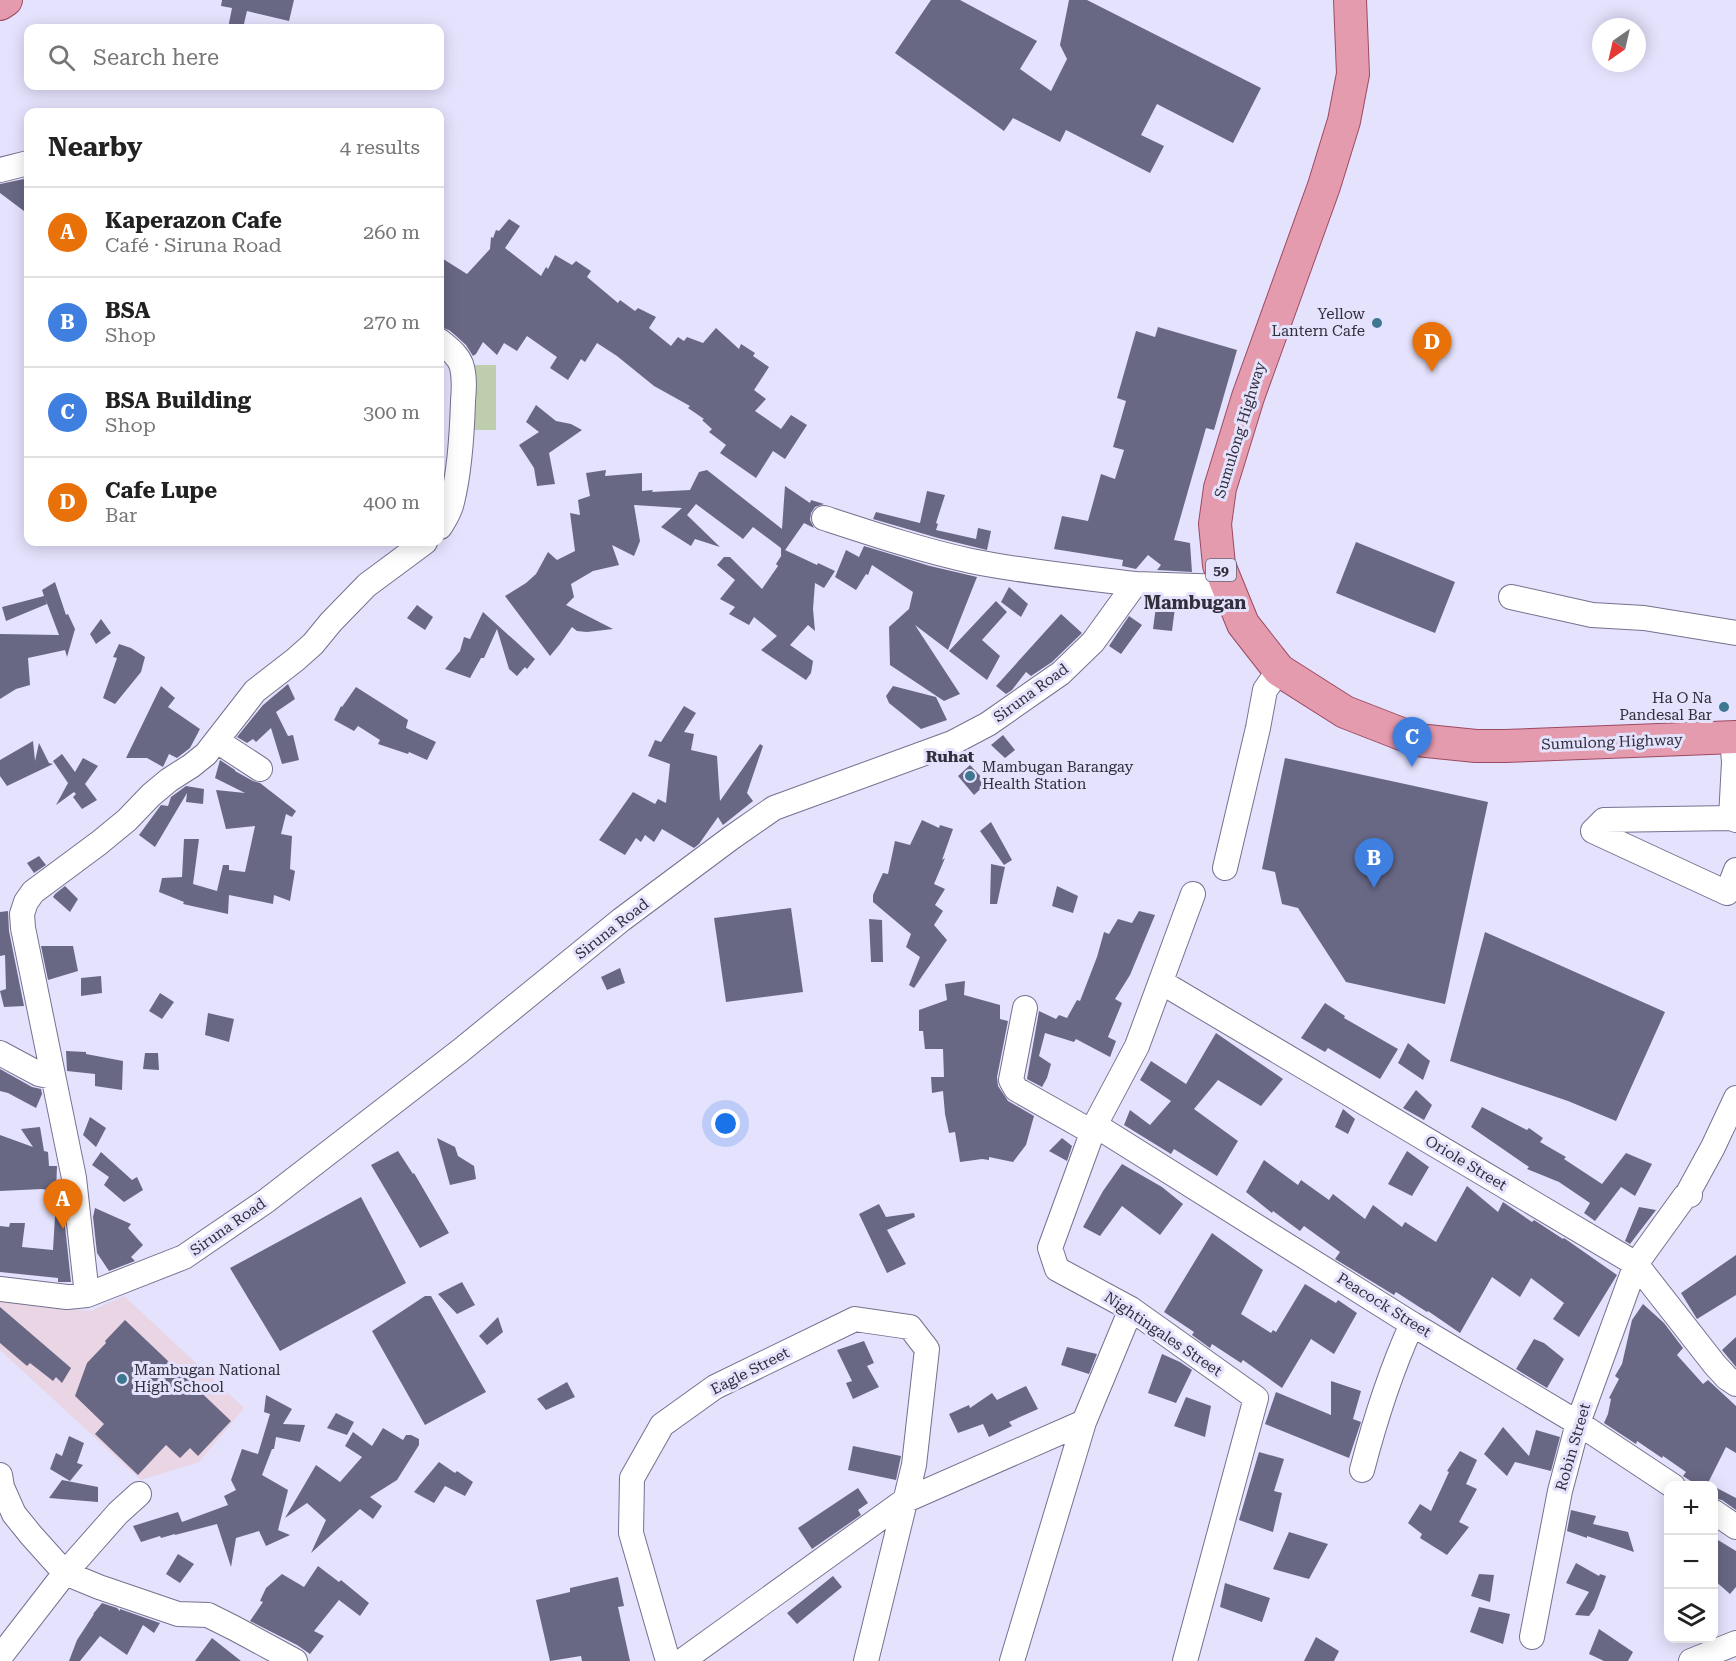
<!DOCTYPE html>
<meta charset="utf-8">
<style>
body{margin:0;font-family:"Roboto Serif",serif;background:#f6f6f6;color:#222}
.controls{position:absolute;right:18px;bottom:18px;display:grid;overflow:hidden;border-radius:12px;box-shadow:0 3px 15px #0003}
.controls button{width:54px;height:54px;display:grid;place-items:center;padding:0;border:0;border-bottom:2px solid #e0e0e0;background:#fff;color:#222;font:30px sans-serif}
.compass{position:absolute;left:1592px;top:18px;width:54px;height:54px;border-radius:50%;background:#fff;box-shadow:0 3px 15px #0003;rotate:214deg}
.you{position:absolute;left:726px;top:1124px;width:21px;height:21px;margin:-15px;border:4px solid #fff;border-radius:50%;background:#1a73e8;box-shadow:0 0 0 9px #1a73e833}
.badge{display:grid;place-items:center;width:39px;height:39px;border-radius:50%;background:#b45309;color:#fff;font-size:20px;font-weight:700}
.pin{position:absolute;translate:-50% -50px;filter:drop-shadow(0 2px 3px #0008)}
.pin::after{content:'';position:absolute;top:32px;width:21px;height:18px;background:inherit;clip-path:polygon(0 0,100% 0,50% 100%)}
.list{margin:0;padding:0;list-style:none}
h2{display:flex;justify-content:space-between;align-items:center;height:78px;margin:0;padding:0 24px;font-size:26px}
h2 small{font-size:20px;font-weight:400;color:#767676}
.list li{display:grid;grid-template-columns:39px 1fr auto;gap:18px;align-items:center;box-sizing:border-box;height:90px;padding:0 24px;border-top:2px solid #e0e0e0}
.list b{display:block;font-size:22px;white-space:nowrap}
.list p{margin:0;font-size:20px;white-space:nowrap;color:#767676}
.list em{font-size:20px;font-style:normal;color:#767676}
.icon{flex:none;width:33px;height:33px;fill:none;stroke:currentColor;stroke-width:2;stroke-linecap:round;stroke-linejoin:round}
.map{position:relative;flex:none;width:1736px;height:1661px;overflow:hidden}
.search{position:absolute;background:#fff;box-shadow:0 3px 15px #0003;left:24px;top:24px;width:420px;height:66px;display:flex;align-items:center;gap:15px;box-sizing:border-box;padding:0 21px;border-radius:12px;color:#767676;font-size:22px}
.panel{position:absolute;background:#fff;box-shadow:0 3px 15px #0003;left:24px;top:108px;width:420px;height:438px;border-radius:12px}
.map>svg:first-child{display:block}
</style>
<div class="map">
<svg width="1736" height="1661" viewBox="0 0 1736 1661">
<rect width="100%" height="100%" fill="#e5e2fd"/>
<path fill="#e9d5e4" d="M124,1296L244,1408L199,1462L141,1480L0,1350V1301L91,1311Z"/>
<path fill="#becdab" d="M466,365H496V430H466Z"/>
<path fill="#686885" d="M222,0H294L289,21L247,11L243,28H228L232,8L221,6Z
M931,0H960L1037,41L1020,69L1051,91L1067,59L1060,45L1069,0H1087L1261,88L1233,143L1157,104L1141,135L1164,146L1150,173L1066,130L1060,142L1013,118L1004,131L895,53Z
M24,179L28,188V214L0,193V184Z
M509,219L520,226L505,248L541,276L546,267L548,269L555,255L572,265L576,261L591,271L587,277L618,303L620,300L635,311L638,308L656,317L649,328L671,346L678,337L684,341L687,337L703,343L716,328L739,349L741,344L755,353L753,356L769,367L754,390L766,399L755,411L781,429L791,415L807,425L785,459L773,451L756,478L720,453L726,445L709,432L712,429L702,420L704,419L688,408L690,406L654,386L617,356L597,343L585,362L581,359L568,380L550,368L557,357L527,336L517,351L504,343L497,355L483,342L476,354L473,356L466,345L455,335L449,330L440,327V257L467,274L490,249L491,237L493,238L496,230L499,231Z
M1158,327L1237,350L1214,430L1206,428L1174,540L1190,543L1192,572L1157,570L1161,565L1148,555L1136,569L1122,566L1123,560L1054,549L1062,516L1088,521L1101,474L1115,479L1124,450L1113,447L1126,401L1117,398L1136,331L1155,337Z
M536,405L556,421L571,424L582,430L549,453L555,484L537,486L534,468L519,445L539,432L526,422Z
M606,470L605,476L642,473V491L653,490L652,492L690,490L699,472L707,470L782,529L785,486L810,503L811,500L824,504L815,507L811,513L810,520L814,528L804,523L781,556V548L753,527L743,539L696,504L687,515L720,547L695,539L691,546L661,527L682,508L634,505L640,541L634,556L612,545L619,565L593,571L571,584L574,597L566,605L613,629L587,632L577,631L572,627L560,644L550,656L505,596L526,583L536,574L548,552L557,560L575,551L570,513L580,515L578,500L590,496L586,473Z
M927,491L945,495L936,523L938,524L936,530L976,539L978,528L991,531L987,550L938,538L873,519L876,512L920,523Z
M1356,542L1455,582L1435,633L1336,593Z
M864,546L930,566L977,577L948,650L915,625L960,694L944,701L890,665L889,627L909,609L913,592L872,565L868,575L866,574L856,590L835,577L846,550L859,557Z
M785,550L817,565L818,563L835,571L824,588L815,583L813,609L815,631L808,625L790,645L813,661L811,673L806,680L761,650L777,636L754,617L749,625L729,614L735,607L720,599L735,580L717,565L724,557H730L762,589L778,566L776,564Z
M55,582L66,615L68,614L75,629L67,657L65,650L28,658L30,685L16,689L0,699V634L59,635L45,598L47,604L6,621L2,607L44,596L42,590Z
M1009,587L1028,604L1021,617L1001,602Z
M1157,599L1176,600L1172,631L1153,629Z
M996,601L1007,612L982,640L1000,656L987,680L949,651Z
M417,605L433,617L425,630L407,618Z
M483,612L535,659L527,669L525,667L517,676L509,669L497,629L484,658H481L470,678L445,669L460,651L464,637L470,639Z
M1061,614L1082,633L1052,662L1031,676L1026,672L1012,690L1006,694L996,686Z
M1129,616L1142,625L1121,654L1109,646Z
M101,619L111,633L96,644L90,634Z
M119,644L131,648L145,657L141,672L115,704L103,698L117,658L113,657Z
M288,684L295,699L276,712L288,736L293,735L299,760L282,764L271,728L256,742L253,739L247,743L237,737L263,705Z
M161,686L175,698L168,707L200,729L190,748L177,758L169,754L163,767L147,758H126Z
M893,686L936,697L947,720L921,729L889,703L886,696Z
M356,687L408,720L406,728L436,742L427,760L409,752L408,754L378,744L380,740L358,726L354,731L334,720L341,706L342,707Z
M684,706L696,713L684,732L694,734L691,750L717,756L720,801L760,744L763,746L747,793L753,801L723,825L718,817L699,844L694,848L662,829L654,842L645,835L641,842L636,838L625,855L599,840L633,792L655,804L658,799L666,803L670,764L648,756L655,740L661,742Z
M1003,735L1015,750L1005,758L991,745Z
M33,741L35,761L39,743L49,763L53,764L7,786L0,776V760Z
M62,754L75,772L83,758L98,766L85,784L97,800L82,809L73,797L76,794L74,792L56,805L68,783L53,761Z
M1285,758L1488,802L1445,1004L1346,982L1298,908L1282,904L1275,872L1262,869Z
M220,760L235,770V771L253,781L260,783L296,811L292,817L286,814L281,834L292,836L290,869L295,871L290,901L274,895L273,904L229,895L228,914L183,904L184,902L159,892L162,878L182,877L184,839H199L193,884L217,891L223,865H229V870L245,872L255,826L226,829L216,790L245,793L215,778Z
M970,765L987,783L974,795L958,776Z
M186,786L204,789L203,804L186,802L187,793L155,847L139,835L161,805L168,806L171,797Z
M922,820L939,828L940,825L953,829L942,860L945,858L934,884L945,889L935,905L943,911L934,925L947,940L914,988L909,985L920,957L906,947L911,934L873,902V895L883,873L888,874L895,841L910,845Z
M991,822L1012,860L1004,865L980,831Z
M39,856L46,865L34,873L27,863Z
M991,864L1005,867L997,904H990Z
M65,886L78,899L70,912L53,897L55,894Z
M1057,886L1078,896L1073,913L1052,906Z
M791,908L803,992L726,1002L714,918Z
M8,911L9,931L24,1006L4,1007L0,991L6,989L5,955L0,956V912Z
M1139,911L1155,915L1130,975L1115,999L1122,1003L1108,1037L1116,1041L1110,1057L1076,1039L1074,1042L1045,1033L1039,1056L1051,1064L1047,1078L1042,1087L1027,1079L1039,1011L1056,1019L1059,1015L1067,1018L1077,1000L1080,1001L1097,957L1104,932L1109,934L1118,919L1132,923Z
M869,919L882,920L883,962H871Z
M1485,932L1665,1012L1616,1121L1568,1101L1450,1061Z
M41,946H73L78,971L48,980Z
M620,968L625,983L607,990L601,977Z
M101,976L102,993L81,996V978Z
M965,981L964,995L1000,1005V1019L1008,1021L997,1077L998,1086L1008,1101L1034,1116L1026,1145L1013,1162L989,1157V1160L982,1159L960,1162L955,1132L949,1133L945,1114L943,1091L932,1093L931,1077H944L943,1049H925L923,1031H919V1010L947,1000L945,984Z
M160,993L174,1002L162,1019L149,1011Z
M1325,1003L1345,1016L1344,1018L1398,1049L1380,1079L1328,1048L1325,1052L1301,1038Z
M208,1013L234,1019L229,1042L205,1035Z
M1216,1033L1283,1079L1261,1106L1218,1080L1194,1109L1238,1141L1217,1176L1174,1149L1171,1154L1124,1125L1130,1110L1150,1125L1171,1101L1140,1080L1151,1061L1186,1084Z
M1408,1043L1430,1061L1423,1080L1398,1063Z
M66,1051L86,1052V1054L123,1061L122,1090L95,1086V1074L67,1071Z
M145,1053H158L159,1070L143,1069Z
M0,1069L32,1087L41,1089L42,1094L36,1108L8,1093L0,1091Z
M1416,1090L1432,1105L1424,1120L1403,1108Z
M1482,1107L1527,1130L1529,1128L1543,1138L1540,1142L1566,1157L1564,1159L1602,1184L1626,1153L1652,1164L1635,1196L1621,1187L1595,1221L1584,1213L1590,1203L1559,1182L1527,1169L1529,1167L1471,1127Z
M1343,1109L1355,1119L1348,1134L1335,1127Z
M90,1117L106,1128L96,1147L83,1135Z
M40,1127L44,1151L48,1152L49,1166H57L56,1192L42,1189L0,1191V1135L33,1147L21,1129Z
M437,1138L455,1147L458,1156L474,1166L476,1179L450,1185Z
M1062,1138L1072,1146L1067,1161L1049,1151Z
M398,1151L413,1174L414,1173L449,1233L420,1248L371,1165Z
M1407,1151L1429,1167L1412,1196L1388,1184Z
M101,1152L132,1180L137,1177L143,1190L124,1202L104,1185L109,1177L92,1165Z
M1264,1160L1298,1185L1301,1180L1329,1200L1333,1194L1365,1219L1373,1205L1402,1227L1405,1222L1436,1242L1467,1186L1498,1212L1503,1202L1532,1222L1534,1220L1563,1239L1564,1238L1617,1275L1579,1337L1553,1319L1564,1303L1531,1278L1520,1297L1492,1277L1460,1333L1428,1311L1427,1312L1396,1292L1394,1295L1335,1259L1340,1252L1304,1226L1300,1231L1273,1211L1272,1213L1246,1192Z
M1122,1164L1162,1187L1183,1204L1160,1235L1122,1206L1100,1236L1083,1227L1103,1191Z
M361,1197L406,1283L280,1351L230,1268Z
M62,1198L71,1282H58V1278L0,1272V1226L9,1227L10,1223H25L22,1247L53,1250L56,1199Z
M879,1204L886,1217L914,1213L915,1217L887,1230L906,1264L887,1273L859,1214Z
M1639,1207L1656,1210L1630,1244L1625,1241Z
M95,1208L131,1224L128,1228L143,1245L131,1257L135,1261L109,1271L97,1253L93,1217Z
M1212,1233L1263,1270L1241,1314L1271,1333L1273,1330L1276,1332L1305,1284L1336,1303L1338,1300L1357,1313L1334,1354L1311,1339L1282,1388L1243,1360L1241,1363L1212,1344L1210,1348L1192,1335L1194,1332L1164,1312Z
M1736,1255V1295L1697,1319L1681,1293Z
M462,1282L475,1305L457,1314L438,1294Z
M425,1296H431L486,1392L425,1425L372,1331Z
M1643,1304L1664,1323L1683,1348L1677,1355L1703,1384L1708,1380L1736,1406V1453L1726,1447L1707,1485H1697L1683,1476L1686,1472L1663,1456L1662,1458L1637,1441L1636,1444L1604,1423L1608,1414L1611,1399L1609,1398L1619,1379L1615,1376L1622,1364L1632,1320Z
M0,1307L71,1368L62,1383L56,1377L53,1381L30,1363L27,1366L0,1343Z
M498,1317L503,1332L487,1345L479,1336Z
M125,1320L231,1421L198,1456L190,1448L180,1458L166,1445L138,1475L95,1434L104,1424L75,1396L87,1363L106,1343L105,1341Z
M1736,1337V1367L1722,1350Z
M1534,1339L1544,1343L1564,1359L1547,1388L1516,1369Z
M864,1341L874,1363L867,1366L879,1387L853,1399L846,1383L852,1381L837,1350Z
M1067,1347L1097,1354L1089,1374L1061,1365Z
M1162,1354L1180,1362L1192,1370L1176,1403L1148,1393Z
M1331,1381L1361,1391L1353,1419L1361,1422L1349,1458L1265,1424L1276,1392L1331,1415Z
M567,1382L575,1397L546,1410L537,1399Z
M1026,1386L1038,1409L1009,1422L1012,1426L989,1437L983,1424L958,1433L949,1414L969,1405L970,1408L992,1393L997,1400Z
M266,1395L292,1409L283,1424L305,1425L300,1442L276,1437L274,1449H272L262,1475L288,1490L278,1530L290,1535L266,1546L259,1531L236,1538L231,1567L217,1524L175,1535V1534L161,1538L160,1536L141,1542L133,1526L178,1512L182,1522L228,1505L224,1496L236,1490L231,1480L242,1449L258,1454L270,1414L264,1412Z
M1186,1397L1211,1406L1205,1437L1174,1426Z
M336,1413L354,1422L347,1435L327,1428Z
M1503,1427L1529,1456L1536,1430L1560,1437L1551,1471L1515,1462L1507,1476L1484,1454Z
M383,1428L403,1440L406,1435H411L419,1439V1445L397,1480L370,1497L382,1506L373,1519L360,1509L311,1553L326,1520L307,1503L285,1518L316,1465L340,1482L362,1457L345,1446L353,1432L372,1446Z
M69,1436L84,1443L77,1463L83,1465L70,1481L50,1469L56,1453L62,1456Z
M853,1446L901,1456L896,1480L848,1470Z
M1460,1451L1477,1460L1466,1484L1477,1489L1459,1522L1469,1527L1447,1555L1420,1538L1422,1534L1408,1523L1420,1504L1431,1511L1449,1472L1447,1471Z
M1259,1452L1284,1459L1274,1491L1282,1493L1273,1532L1239,1520Z
M439,1462L455,1473L457,1471L473,1482L465,1496L445,1486L434,1503L414,1492Z
M62,1480L98,1487V1502L49,1498Z
M1713,1486L1736,1498V1510L1722,1500L1713,1498Z
M858,1488L868,1503L858,1510L861,1515L812,1549L798,1528Z
M1571,1510L1596,1516L1593,1524L1628,1532L1634,1552L1587,1536V1538L1567,1531Z
M1289,1532L1328,1544L1309,1579L1273,1569Z
M1713,1537L1736,1551V1587L1730,1594L1713,1579Z
M178,1554L194,1564L180,1583L166,1574Z
M1576,1563L1599,1576L1600,1574L1606,1576L1594,1609L1589,1616L1575,1615L1589,1592L1566,1583Z
M318,1566L339,1582L341,1580L369,1603L360,1616L339,1600L314,1631L324,1636L310,1654L297,1645L250,1621L263,1602L260,1601L266,1588L282,1574L304,1587Z
M1479,1574L1494,1575L1490,1602L1471,1596Z
M833,1576L842,1587L797,1624L787,1613Z
M618,1577L624,1606L618,1607L630,1661H582L581,1656L550,1661L536,1600L570,1592V1588Z
M1225,1583L1270,1598L1262,1622L1220,1607Z
M102,1603L117,1608L120,1611V1609L160,1623L154,1633L143,1625L127,1655L100,1636L80,1661H69L77,1640L94,1614H93Z
M1479,1607L1510,1614L1503,1644L1470,1632Z
M1599,1629L1633,1652L1628,1661H1604L1589,1654Z
M1316,1637L1339,1651L1334,1661H1304Z
M212,1638L241,1661H195Z"/>
<g fill="none" stroke-linecap="round" stroke-linejoin="round">
<defs>
<path id="minor" d="M0,170L28,163
M440,341C448,348 457,354 461,364C465,376 464,389 463,401C462,435 460,470 452,502C450,512 445,519 440,527
M824,518C873,534 921,550 971,561C1025,572 1080,577 1135,584
M1511,597L1592,615L1644,618L1736,633
M217,741L260,769
M1731,818L1734,762L1732,738
M1736,820L1731,818L1604,820L1593,831L1727,893L1736,870
M1225,868L1258,728L1265,690L1279,670
M1161,982L1636,1264L1715,1365L1727,1378L1736,1384
M1025,1008L1011,1080L1016,1089L1092,1132
M0,1053L39,1074L53,1077
M1095,1125L1412,1324L1578,1423L1673,1486
M0,1289L67,1297L87,1295L184,1257L266,1201L460,1051L621,920L731,838L774,808L952,743L988,724L1061,673L1093,642L1135,584L1227,587
M87,1295L74,1178L23,928L22,914L26,902L33,892L99,843L127,820L151,795L169,780L191,766L206,754L255,691L295,660L313,644L331,622L367,585L425,542
M1362,1470C1375,1420 1391,1370 1412,1324
M0,1475L2,1487L14,1514L31,1535L65,1573L99,1587L178,1614L208,1615L234,1628L295,1661
M1714,1512L1736,1527
M1532,1637L1560,1491L1578,1423L1636,1264L1685,1196L1690,1195L1689,1191L1713,1147L1736,1098
M0,1657L65,1573L118,1513L139,1494
M668,1661L631,1533L632,1478L662,1425L715,1387L855,1319L910,1327L927,1349L914,1465L866,1661
M682,1661L904,1501L1084,1422
M1012,1661L1084,1422L1131,1309
M1185,1661L1256,1398L1131,1309L1057,1269L1050,1248L1095,1125L1137,1046L1193,894
M1691,1661L1736,1643"/>
<path id="major" d="M1350,0L1353,74L1344,121L1324,186L1248,397L1220,488L1215,524L1219,565L1243,624L1279,670L1345,712L1417,740L1476,746H1505L1736,737
M0,4L6,0"/>
</defs>
<use href="#minor" stroke="#75718f" stroke-width="26"/>
<use href="#major" stroke="#9b4a63" stroke-width="34"/>
<use href="#minor" stroke="#fff" stroke-width="24"/>
<use href="#major" stroke="#e59bae" stroke-width="32"/>
</g>
<g fill="#3e7791" stroke="#e5e2fd" stroke-width="2">
<circle cx="1377" cy="323" r="6"/>
<circle cx="1724" cy="707" r="6"/>
<circle cx="970" cy="776" r="6"/>
<circle cx="122" cy="1379" r="6"/>
</g>
<g text-anchor="middle" dominant-baseline="central" stroke-width="6" stroke-linejoin="round" paint-order="stroke">
<rect fill="#e5e2fd" stroke="#676576" stroke-width="1.5" x="1206" y="559" width="30" height="22" rx="4.5"/>
<g font-size="14" font-weight="bold" fill="#312f3c">
<text x="1221" y="570">59</text>
</g>
<g font-size="15" fill="#312f3c" stroke="#e5e2fd" text-anchor="end">
<text x="1365" y="314">Yellow<tspan x="1365" dy="17">Lantern Cafe</tspan></text>
<text x="1712" y="698">Ha O Na<tspan x="1712" dy="17">Pandesal Bar</tspan></text>
<text x="982" y="767" text-anchor="start">Mambugan Barangay<tspan x="982" dy="17">Health Station</tspan></text>
<text x="134" y="1370" text-anchor="start">Mambugan National<tspan x="134" dy="17">High School</tspan></text>
</g>
<g font-size="15" fill="#312f3c" stroke="#e5e2fd">
<text transform="translate(1240 430) rotate(-73)">Sumulong Highway</text>
<text transform="translate(1031 693) rotate(-36)">Siruna Road</text>
<text transform="translate(1612 742) rotate(-2)">Sumulong Highway</text>
<text transform="translate(612 929) rotate(-38)">Siruna Road</text>
<text transform="translate(1466 1163) rotate(31)">Oriole Street</text>
<text transform="translate(228 1227) rotate(-35)">Siruna Road</text>
<text transform="translate(1384 1305) rotate(32)">Peacock Street</text>
<text transform="translate(1163 1334) rotate(34)">Nightingales Street</text>
<text transform="translate(750 1371) rotate(-27)">Eagle Street</text>
<text transform="translate(1573 1447) rotate(-74)">Robin Street</text>
</g>
<g font-size="16" font-weight="bold" fill="#312f3c" stroke="#e5e2fd">
<text x="950" y="756">Ruhat</text>
</g>
<g font-size="18" font-weight="bold" fill="#312f3c" stroke="#e5e2fd">
<text x="1195" y="602">Mambugan</text>
</g>
</g>
</svg>
<div class="controls">
<button>+</button>
<button>−</button>
<button><svg class="icon" aria-label="layers" viewBox="0 0 24 24"><path d="M12 4l9 5-9 5-9-5zM3 14l9 5 9-5"/></svg></button>
</div>
<svg class="compass" viewBox="-18 -18 36 36"><path d="M0-13l5 13h-10z" fill="#e53935"/><path d="M0 13l5-13h-10z" fill="#767676"/></svg>
<div class="you"></div>
<div class="pin badge" style="left:63px;top:1229px;background:#e8710a">A</div>
<div class="pin badge" style="left:1374px;top:888px;background:#3f7fe0">B</div>
<div class="pin badge" style="left:1412px;top:767px;background:#3f7fe0">C</div>
<div class="pin badge" style="left:1432px;top:372px;background:#e8710a">D</div>
<div class="search"><svg class="icon" aria-label="search" viewBox="0 0 24 24"><circle cx="10" cy="10" r="6"/><path d="M15 15l6 6"/></svg>Search here</div>
<section class="panel">
<h2>Nearby<small>4 results</small></h2>
<ul class="list">
<li><span class="badge" style="background:#e8710a">A</span><div><b>Kaperazon Cafe</b><p>Café · Siruna Road</p></div><em>260 m</em></li>
<li><span class="badge" style="background:#3f7fe0">B</span><div><b>BSA</b><p>Shop</p></div><em>270 m</em></li>
<li><span class="badge" style="background:#3f7fe0">C</span><div><b>BSA Building</b><p>Shop</p></div><em>300 m</em></li>
<li><span class="badge" style="background:#e8710a">D</span><div><b>Cafe Lupe</b><p>Bar</p></div><em>400 m</em></li>
</ul>
</section>
</div>
